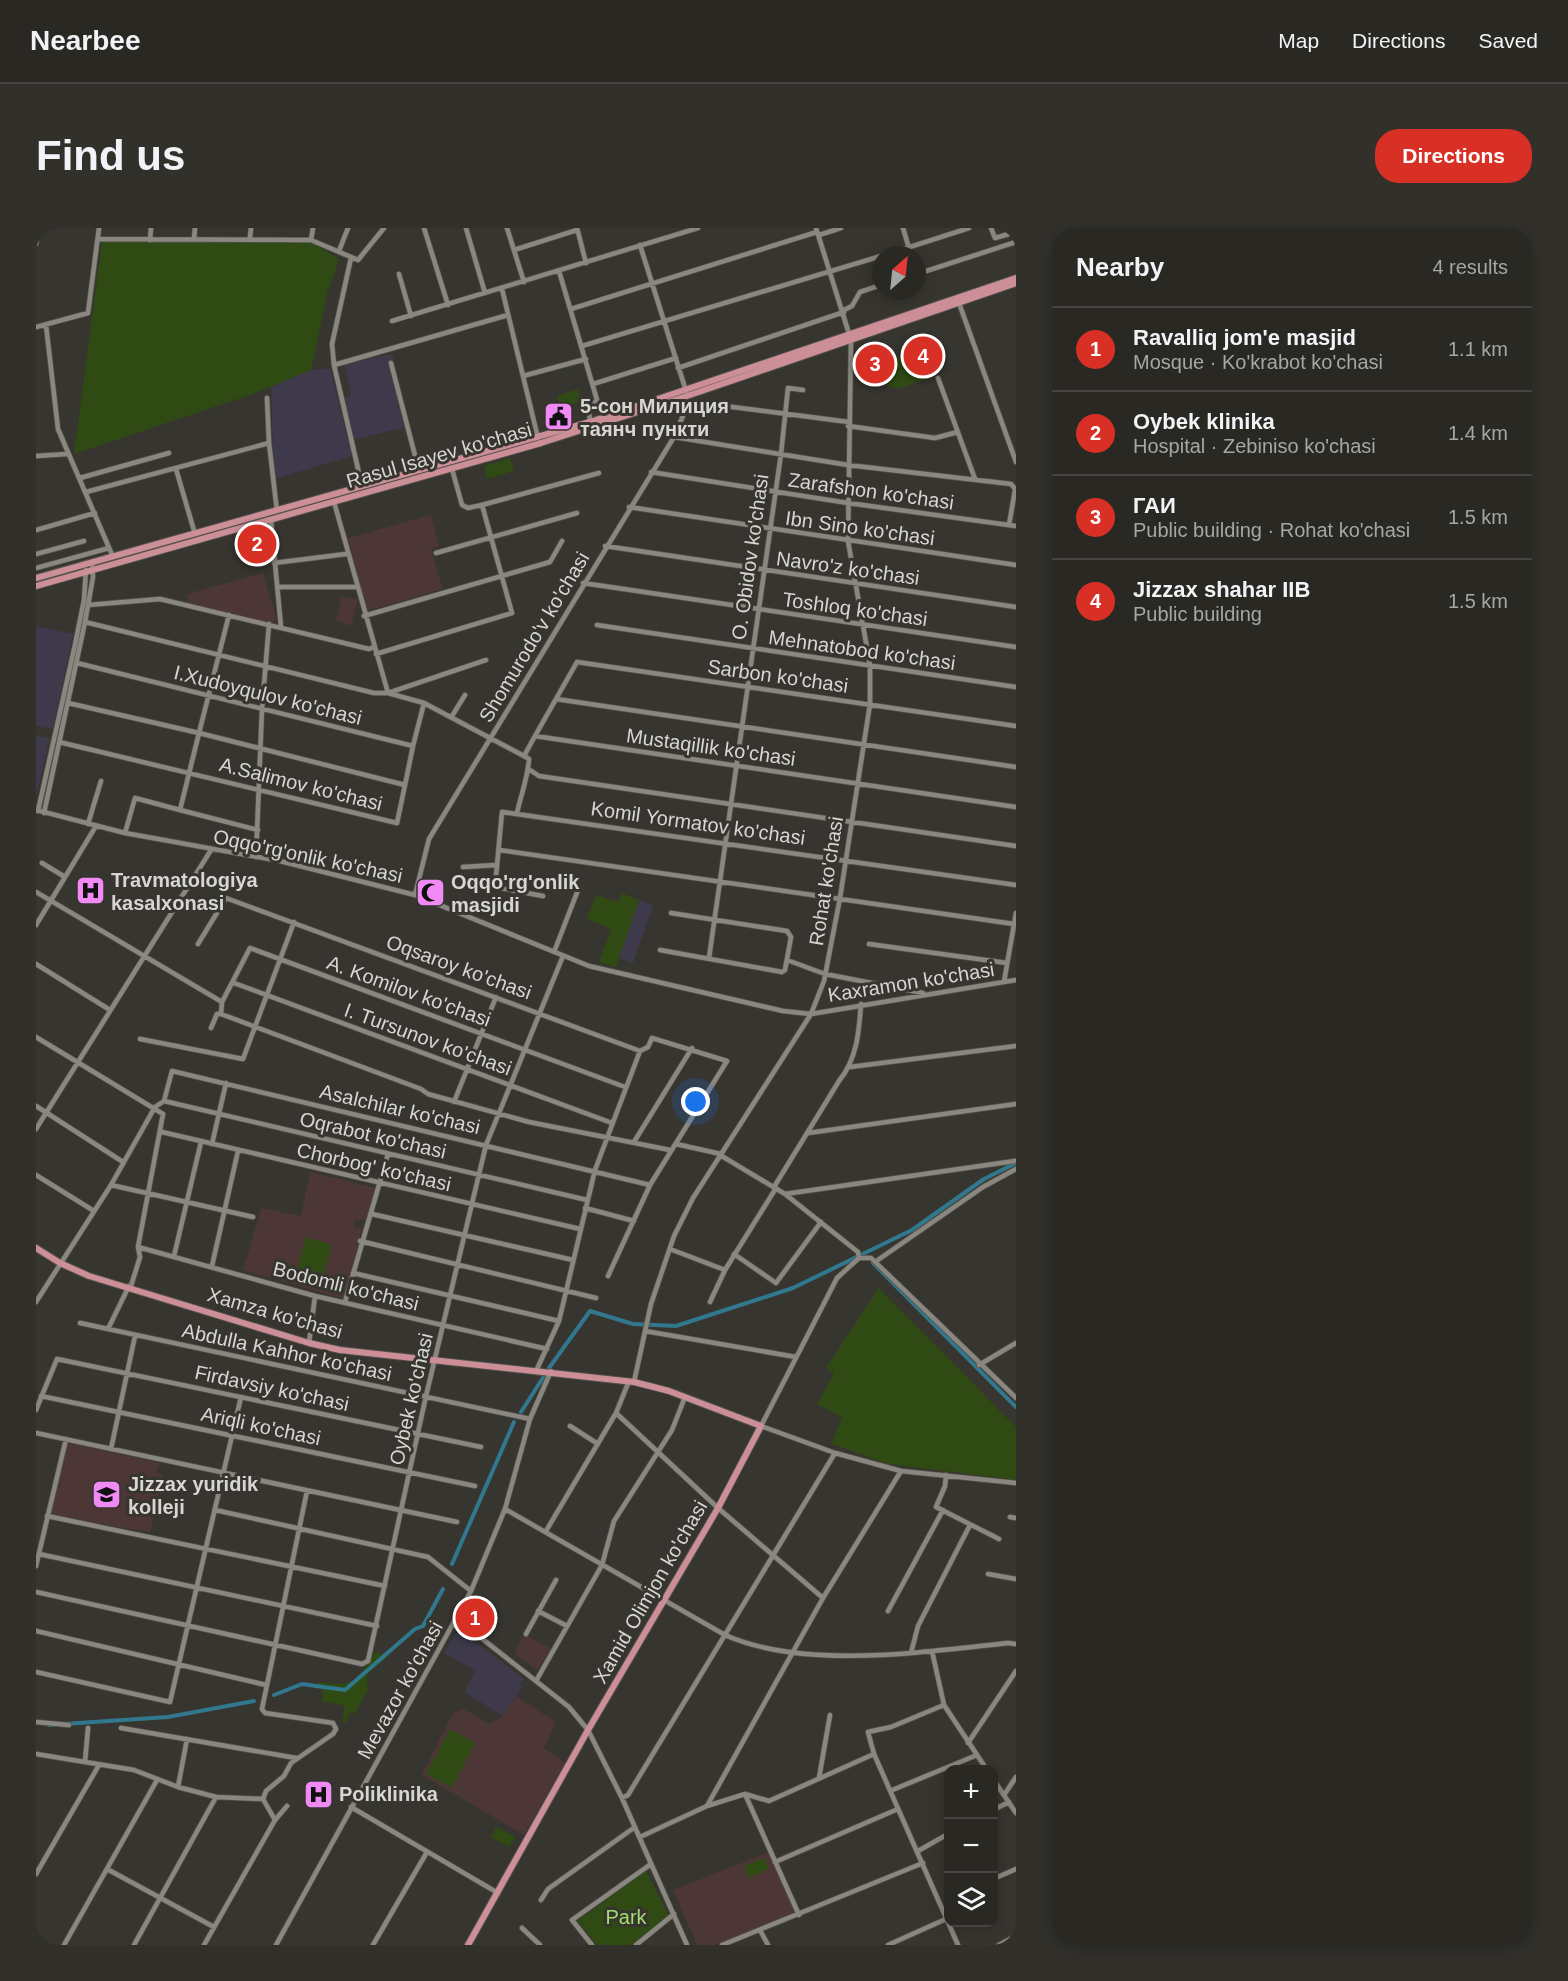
<!DOCTYPE html>
<meta charset="utf-8">
<style>
body{margin:0;font-family:Arial,sans-serif;background:#31302b;color:#f1f3f6}
.controls{position:absolute;right:18px;bottom:18px;display:grid;overflow:hidden;border-radius:12px;box-shadow:0 3px 15px #0003}
.controls button{width:54px;height:54px;display:grid;place-items:center;padding:0;border:0;border-bottom:2px solid #454441;background:#292823;color:#f1f3f6;font:30px sans-serif}
.compass{position:absolute;left:836px;top:18px;width:54px;height:54px;border-radius:50%;background:#292823;box-shadow:0 3px 15px #0003;rotate:27deg}
.you{position:absolute;left:660px;top:874px;width:21px;height:21px;margin:-15px;border:4px solid #fff;border-radius:50%;background:#1a73e8;box-shadow:0 0 0 9px #1a73e833}
.badge{display:grid;place-items:center;width:39px;height:39px;border-radius:50%;background:#d93025;color:#fff;font-size:20px;font-weight:700}
.pin{position:absolute;translate:-50% -50%;border:3px solid #fff;box-shadow:0 2px 6px #0006}
.list{margin:0;padding:0;list-style:none}
h2{display:flex;justify-content:space-between;align-items:center;height:78px;margin:0;padding:0 24px;font-size:26px}
h2 small{font-size:20px;font-weight:400;color:#a5a6a6}
.list li{display:grid;grid-template-columns:39px 1fr auto;gap:18px;align-items:center;box-sizing:border-box;height:84px;padding:0 24px;border-top:2px solid #454441}
.list b{display:block;font-size:22px;white-space:nowrap}
.list p{margin:0;font-size:20px;white-space:nowrap;color:#a5a6a6}
.list em{font-size:20px;font-style:normal;color:#a5a6a6}
.icon{flex:none;width:33px;height:33px;fill:none;stroke:currentColor;stroke-width:2;stroke-linecap:round;stroke-linejoin:round}
.map{position:relative;flex:none;width:980px;height:1717px;overflow:hidden;border-radius:24px}
header{display:flex;align-items:center;gap:36px;box-sizing:border-box;height:84px;padding:0 30px;background:#292823;border-bottom:2px solid #454441}
header strong{font-size:28px}
nav{display:flex;gap:33px;margin-inline-start:auto;font-size:21px}
.intro{display:flex;align-items:center;justify-content:space-between;box-sizing:border-box;height:144px;padding:0 36px}
h1{margin:0;font-size:42px}
.button{padding:15px 27px;border-radius:24px;background:#d93025;color:#fff;font-size:21px;font-weight:700}
main{display:flex;gap:36px;padding:0 36px}
aside{flex:1;background:#292823;border-radius:24px;box-shadow:0 3px 15px #0003}
.map>svg:first-child{display:block}
</style>
<header>
<strong>Nearbee</strong>
<nav><a>Map</a><a>Directions</a><a>Saved</a></nav>
</header>
<div class="intro"><h1>Find us</h1><a class="button">Directions</a></div>
<main>
<div class="map">
<svg width="980" height="1717" viewBox="0 0 980 1717">
<rect width="100%" height="100%" fill="#37352f"/>
<path fill="#3e3a4b" d="M356,126L358,132L352,134L368,199L317,212L308,170L315,168L308,136Z
M294,140L316,228L238,251L235,159L275,142Z
M0,398L37,406L17,501L0,498Z
M0,508L14,510L0,568Z
M603,672L617,677L597,735L582,730Z
M423,1401L488,1451L484,1456L486,1459L467,1488L428,1464L440,1443L407,1425Z"/>
<path fill="#4c3736" d="M395,287L403,318L395,321L407,361L330,383L312,310Z
M227,345L241,392L235,395L152,375L151,366Z
M305,369L322,371L315,398L300,392Z
M274,944L339,960L330,992L319,991L318,999L326,1001L308,1071L207,1042L225,980L265,988Z
M32,1215L124,1235L121,1245L127,1246L114,1304L14,1288Z
M488,1406L515,1421L501,1442L478,1426Z
M480,1468L520,1494L508,1520L529,1535L488,1607L386,1547L417,1485L428,1481L453,1496L467,1488Z
M733,1624L759,1685L679,1717H661L637,1662Z"/>
<path fill="#2f4a12" d="M232,13L278,15L303,32L292,62L275,142L217,166L38,226L66,14Z
M878,123L883,136L892,132L898,148L865,160L853,159L847,134Z
M542,161L545,173L525,179L521,168Z
M474,230L478,243L451,251L448,238Z
M586,665L603,672L580,739L563,734L575,701L551,691L560,667L582,674Z
M270,1009L296,1017L283,1061L258,1053Z
M843,1060L980,1199V1252L852,1236L796,1216L806,1189L781,1176L798,1145L790,1140Z
M340,1423L351,1429L331,1447L332,1461L319,1486L314,1484L311,1494H306L309,1478L286,1473L287,1460L280,1459L283,1454C320,1460 321,1452 340,1423Z
M414,1501L439,1515L416,1560L390,1546Z
M460,1599L479,1609L473,1619L455,1609Z
M728,1630L733,1641L712,1650L708,1638Z
M610,1643L633,1688L595,1717H561L541,1693Z"/>
<g fill="none" stroke-linecap="round" stroke-linejoin="round">
<path stroke="#31788e" stroke-width="4" d="M837,1035L980,1179
M513,1140L554,1083L597,1096L640,1098L757,1060L876,1002L948,951L980,935
M485,1184L510,1145
M416,1336L478,1194
M238,1467L266,1456L309,1462L379,1401L387,1398L407,1361
M13,1497L132,1489L218,1473"/>
<defs>
<path id="minor" d="M388,0L412,77
M430,0L449,65
M471,0L488,54
M541,0L550,35
M867,0L875,27
M955,0L959,10L980,4
M783,7L805,0
M214,10L215,0
M62,11L275,12L322,32L348,0
M158,11L159,0
M114,12L115,0
M275,12L277,0
M0,16L2,0
M604,17L650,163
M478,22L541,2
M303,23L312,0
M849,27L933,0
M315,30L296,116L298,137L326,258
M523,43L561,172L553,181L554,194
M363,46L375,88
M881,46L980,14
M466,61L502,210
M923,75L980,234
M535,81L781,4
M808,82L816,78L824,64L845,57
M356,93L662,0
M10,97L22,201L77,329
M0,99L52,85L63,0
M546,118L845,28
M355,135L383,243
M298,137L472,87
M642,140L808,84
M487,148L550,131
M902,150L939,251
M557,156L640,130
M231,170L233,215L241,283
M649,183L681,177L813,194
M812,198L899,210L922,204
M638,209L812,237L975,256L980,262
M0,228L31,226
M140,241L159,306
M615,244L812,275L980,298
M44,250L133,225
M50,264L233,215
M298,274L352,465
M446,277L563,245
M593,279L980,337
M235,292L245,399
M973,297L979,262
M0,302L59,285
M569,318L980,379
M400,325L541,285
M0,326L48,313
M238,335L310,326
M0,340L73,320
M547,355L980,419
M241,359H320
M52,377L124,371L333,421L338,419
M328,388L514,334L526,313
M49,394L338,465H352L450,432
M561,397L980,459
M340,426L476,385L446,277L432,280L426,277L416,241
M41,435L377,518L369,557
M352,465L388,475L377,518
M520,471L980,539
M32,475L163,505L144,582L99,570L89,605
M388,475L488,528L499,508L980,579
M416,488L429,467
M499,508L541,434L980,498
M23,514L361,595L369,557L163,505L193,387
M494,542L503,548L980,618
M0,582L89,605L244,633L379,667L553,738L747,783L775,786L980,752
M144,582L222,602
M2,583L39,417L48,372L50,342
M8,585L49,394L57,349L56,334
M481,585C485,567 492,549 493,531L488,528
M52,596L65,553
M463,622L978,696
M220,629L226,481L233,396
M6,635L29,649
M427,639L461,637
M0,664L186,774
M379,667L393,611L638,209L649,183L648,169
M507,668L459,659L466,584L980,657
M0,697L60,598
M162,716L190,670L604,823L612,819L616,810L691,833L614,957L572,1048
M833,716L971,735
M624,722L746,744L749,742L755,709L751,703L635,685
M518,724L542,662
M673,730L745,226L752,160L767,162
M751,732L789,746L887,765
M0,736L74,782
M968,754L980,685
M198,755L576,895
M185,786L186,774L214,720L589,859
M185,786L385,861L392,866L493,894L634,922
M175,800L181,786H185
M0,809L127,886L102,1019L104,1029L95,1058
M104,811L207,831L258,694
M814,839L980,818
M128,873L136,843L614,957
M418,874L460,769
M0,878L87,934
M0,901L175,622
M126,904L544,1001
M772,905L980,876
M598,914L656,820
M176,916L190,855
M640,916L685,926
M684,927L749,966L822,1024L823,1030
M0,947L58,983
M75,957L217,989
M738,959L803,853C821,831 823,804 825,776
M749,966L979,933
M549,980L598,993
M336,986L537,1032
M324,1013L560,1070
M102,1019L279,1068L511,1121
M634,1021L689,1042L674,1074
M698,1026L740,1055L785,994
M138,1028L165,914
M839,1034L947,959L980,941
M176,1038L202,923
M689,1042L740,960
M317,1045L523,1093
M0,1074L75,957L119,879L128,873L551,972
M309,1074L352,926
M44,1095L494,1191
M72,1101L93,1058
M609,1103L760,1129
M273,1115L279,1068
M943,1137L980,1115
M501,1141L523,1093L559,942L604,823
M598,1154L615,1076L638,1008L657,970L775,786L788,753L804,670L834,476V437L812,313L815,112L780,0
M5,1168L439,1258
M980,1170L835,1030H823L801,1050L725,1198L799,1225L865,1243L980,1255
M0,1182L21,1131L445,1219
M580,1185L682,1280L787,1370
M534,1198L562,1216
M0,1205L421,1294
M75,1221L99,1108
M910,1247L909,1258L900,1279L963,1311
M469,1281L689,1407C768,1442 887,1424 972,1415L980,1416
M179,1282L392,1329L435,1363
M11,1288L349,1358
M974,1289L980,1290
M510,1303L580,1185L593,1153
M3,1326L341,1398
M0,1338L30,1211
M952,1346L980,1351
M0,1364L326,1436L332,1433L390,1168L450,917L527,728
M502,1383L531,1398
M852,1383L907,1282
M421,1391L533,1479L552,1502L586,1570L651,1717
M0,1403L230,1457
M490,1406L520,1352
M896,1423L908,1477L951,1542
M875,1425L882,1398L934,1297
M0,1444L134,1474L205,1169
M500,1453L566,1337L578,1293L636,1202L649,1169
M908,1477L855,1499L832,1504L838,1526L922,1717
M0,1494L33,1497
M85,1500L260,1530
M932,1515L980,1443
M0,1526L98,1542L142,1559L180,1569L227,1571L239,1592
M49,1534L52,1500
M783,1550L794,1487
M957,1551L980,1585
M142,1559L151,1511
M854,1563L941,1527
M709,1566L763,1687
M968,1567L980,1549
M586,1570L592,1567L799,1225
M227,1571L230,1563L248,1548L255,1535L297,1506L300,1501L297,1495L229,1485L226,1481L271,1263
M671,1578L709,1566L733,1573L838,1526
M315,1579L462,1665
M957,1582L973,1574
M604,1609L671,1578L787,1370L865,1243
M882,1623L912,1606
M739,1634L862,1581
M71,1641L178,1699
M0,1646L63,1537
M957,1651L980,1641
M505,1672L512,1661L599,1599
M486,1700L504,1717
M724,1702L732,1717
M28,1717L121,1552
M98,1717L180,1569
M168,1717L239,1592L251,1578
M240,1717L435,1363L469,1281L494,1191L515,1143
M337,1717L391,1624
M556,1717L536,1692L615,1636
M600,1717L638,1686
M686,1717L887,1635
M852,1717L910,1691
M963,1717L980,1708"/>
<path id="major" d="M0,350L554,194L980,50
M0,358L505,215L648,169L980,55
M0,1020L24,1035L53,1048L273,1115L304,1122L598,1154L633,1163L725,1198L682,1280L552,1502L432,1717"/>
</defs>
<use href="#minor" stroke="#53514b" stroke-width="6"/>
<use href="#major" stroke="#53514b" stroke-width="8"/>
<use href="#minor" stroke="#8a8780" stroke-width="4.5"/>
<use href="#major" stroke="#cc8e97" stroke-width="6"/>
</g>
<defs>
<symbol id="civic-square" viewBox="-11 -11 22 22"><rect x="-9" y="-9" width="18" height="18" rx="4" fill="#f18af4" stroke="#37352f"/><path d="M-.6-6.5H3V-4.5H.6V-3L4-1V1h2V6H-6V1h2V-1L-.6-3ZM-1.2 2.5V6h2.4V2.5Z" fill="#111"/></symbol>
<symbol id="hospital-square" viewBox="-11 -11 22 22"><rect x="-9" y="-9" width="18" height="18" rx="4" fill="#f18af4" stroke="#37352f"/><path d="M-5-5h3v3.5h4V-5h3V5h-3V1.5h-4V5h-3Z" fill="#111"/></symbol>
<symbol id="mosque-square" viewBox="-11 -11 22 22"><rect x="-9" y="-9" width="18" height="18" rx="4" fill="#f18af4" stroke="#37352f"/><path d="M3.5-4.9A6 6 0 1 0 3.5 4.9A5 5 0 1 1 3.5-4.9Z" fill="#111"/></symbol>
<symbol id="university-square" viewBox="-11 -11 22 22"><rect x="-9" y="-9" width="18" height="18" rx="4" fill="#f18af4" stroke="#37352f"/><path d="M0-5L7-2L0 1L-7-2ZM-4 1L0 2.5L4 1V4Q0 6-4 4Z" fill="#111"/></symbol>
</defs>
<g fill-rule="evenodd">
<use href="#civic-square" x="506" y="172" width="33" height="33"/>
<use href="#hospital-square" x="38" y="646" width="33" height="33"/>
<use href="#mosque-square" x="378" y="648" width="33" height="33"/>
<use href="#university-square" x="54" y="1250" width="33" height="33"/>
<use href="#hospital-square" x="266" y="1550" width="33" height="33"/>
</g>
<g text-anchor="middle" dominant-baseline="central" stroke-width="6" stroke-linejoin="round" paint-order="stroke">
<g font-size="20" font-weight="bold" fill="#d7d6d2" stroke="#37352f" text-anchor="start">
<text x="544" y="178">5-сон Милиция<tspan x="544" dy="23">таянч пункти</tspan></text>
<text x="75" y="652">Travmatologiya<tspan x="75" dy="23">kasalxonasi</tspan></text>
<text x="415" y="654">Oqqo'rg'onlik<tspan x="415" dy="23">masjidi</tspan></text>
<text x="92" y="1256">Jizzax yuridik<tspan x="92" dy="23">kolleji</tspan></text>
<text x="303" y="1566">Poliklinika</text>
</g>
<g font-size="20" fill="#d7d6d2" stroke="#37352f">
<text transform="translate(403 227) rotate(-16)">Rasul Isayev ko'chasi</text>
<text transform="translate(835 263) rotate(8)">Zarafshon ko'chasi</text>
<text transform="translate(824 300) rotate(8)">Ibn Sino ko'chasi</text>
<text transform="translate(714 329) rotate(-82)">O. Obidov ko'chasi</text>
<text transform="translate(812 340) rotate(8)">Navro'z ko'chasi</text>
<text transform="translate(819 381) rotate(8)">Toshloq ko'chasi</text>
<text transform="translate(498 409) rotate(-59)">Shomurodo'v ko'chasi</text>
<text transform="translate(826 422) rotate(8)">Mehnatobod ko'chasi</text>
<text transform="translate(742 448) rotate(8)">Sarbon ko'chasi</text>
<text transform="translate(232 467) rotate(14)">I.Xudoyqulov ko'chasi</text>
<text transform="translate(675 519) rotate(8)">Mustaqillik ko'chasi</text>
<text transform="translate(265 556) rotate(14)">A.Salimov ko'chasi</text>
<text transform="translate(662 595) rotate(8)">Komil Yormatov ko'chasi</text>
<text transform="translate(272 628) rotate(12)">Oqqo'rg'onlik ko'chasi</text>
<text transform="translate(790 653) rotate(-81)">Rohat ko'chasi</text>
<text transform="translate(423 739) rotate(20)">Oqsaroy ko'chasi</text>
<text transform="translate(875 754) rotate(-9)">Kaxramon ko'chasi</text>
<text transform="translate(373 763) rotate(20)">A. Komilov ko'chasi</text>
<text transform="translate(392 811) rotate(20)">I. Tursunov ko'chasi</text>
<text transform="translate(364 881) rotate(13)">Asalchilar ko'chasi</text>
<text transform="translate(337 907) rotate(13)">Oqrabot ko'chasi</text>
<text transform="translate(338 939) rotate(13)">Chorbog' ko'chasi</text>
<text transform="translate(310 1058) rotate(14)">Bodomli ko'chasi</text>
<text transform="translate(239 1085) rotate(16)">Xamza ko'chasi</text>
<text transform="translate(251 1124) rotate(12)">Abdulla Kahhor ko'chasi</text>
<text transform="translate(236 1160) rotate(12)">Firdavsiy ko'chasi</text>
<text transform="translate(375 1171) rotate(-77)">Oybek ko'chasi</text>
<text transform="translate(225 1198) rotate(12)">Ariqli ko'chasi</text>
<text transform="translate(614 1364) rotate(-60)">Xamid Olimjon ko'chasi</text>
<text transform="translate(364 1462) rotate(-61)">Mevazor ko'chasi</text>
</g>
<g font-size="20" fill="#a2de6b" stroke="#37352f">
<text x="590" y="1689">Park</text>
</g>
</g>
</svg>
<div class="controls">
<button>+</button>
<button>−</button>
<button><svg class="icon" aria-label="layers" viewBox="0 0 24 24"><path d="M12 4l9 5-9 5-9-5zM3 14l9 5 9-5"/></svg></button>
</div>
<svg class="compass" viewBox="-18 -18 36 36"><path d="M0-13l5 13h-10z" fill="#e53935"/><path d="M0 13l5-13h-10z" fill="#a5a6a6"/></svg>
<div class="you"></div>
<div class="pin badge" style="left:439px;top:1390px">1</div>
<div class="pin badge" style="left:221px;top:316px">2</div>
<div class="pin badge" style="left:839px;top:136px">3</div>
<div class="pin badge" style="left:887px;top:128px">4</div>
</div>
<aside>
<h2>Nearby<small>4 results</small></h2>
<ul class="list">
<li><span class="badge">1</span><div><b>Ravalliq jom'e masjid</b><p>Mosque · Ko'krabot ko'chasi</p></div><em>1.1 km</em></li>
<li><span class="badge">2</span><div><b>Oybek klinika</b><p>Hospital · Zebiniso ko'chasi</p></div><em>1.4 km</em></li>
<li><span class="badge">3</span><div><b>ГАИ</b><p>Public building · Rohat ko'chasi</p></div><em>1.5 km</em></li>
<li><span class="badge">4</span><div><b>Jizzax shahar IIB</b><p>Public building</p></div><em>1.5 km</em></li>
</ul>
</aside>
</main>
